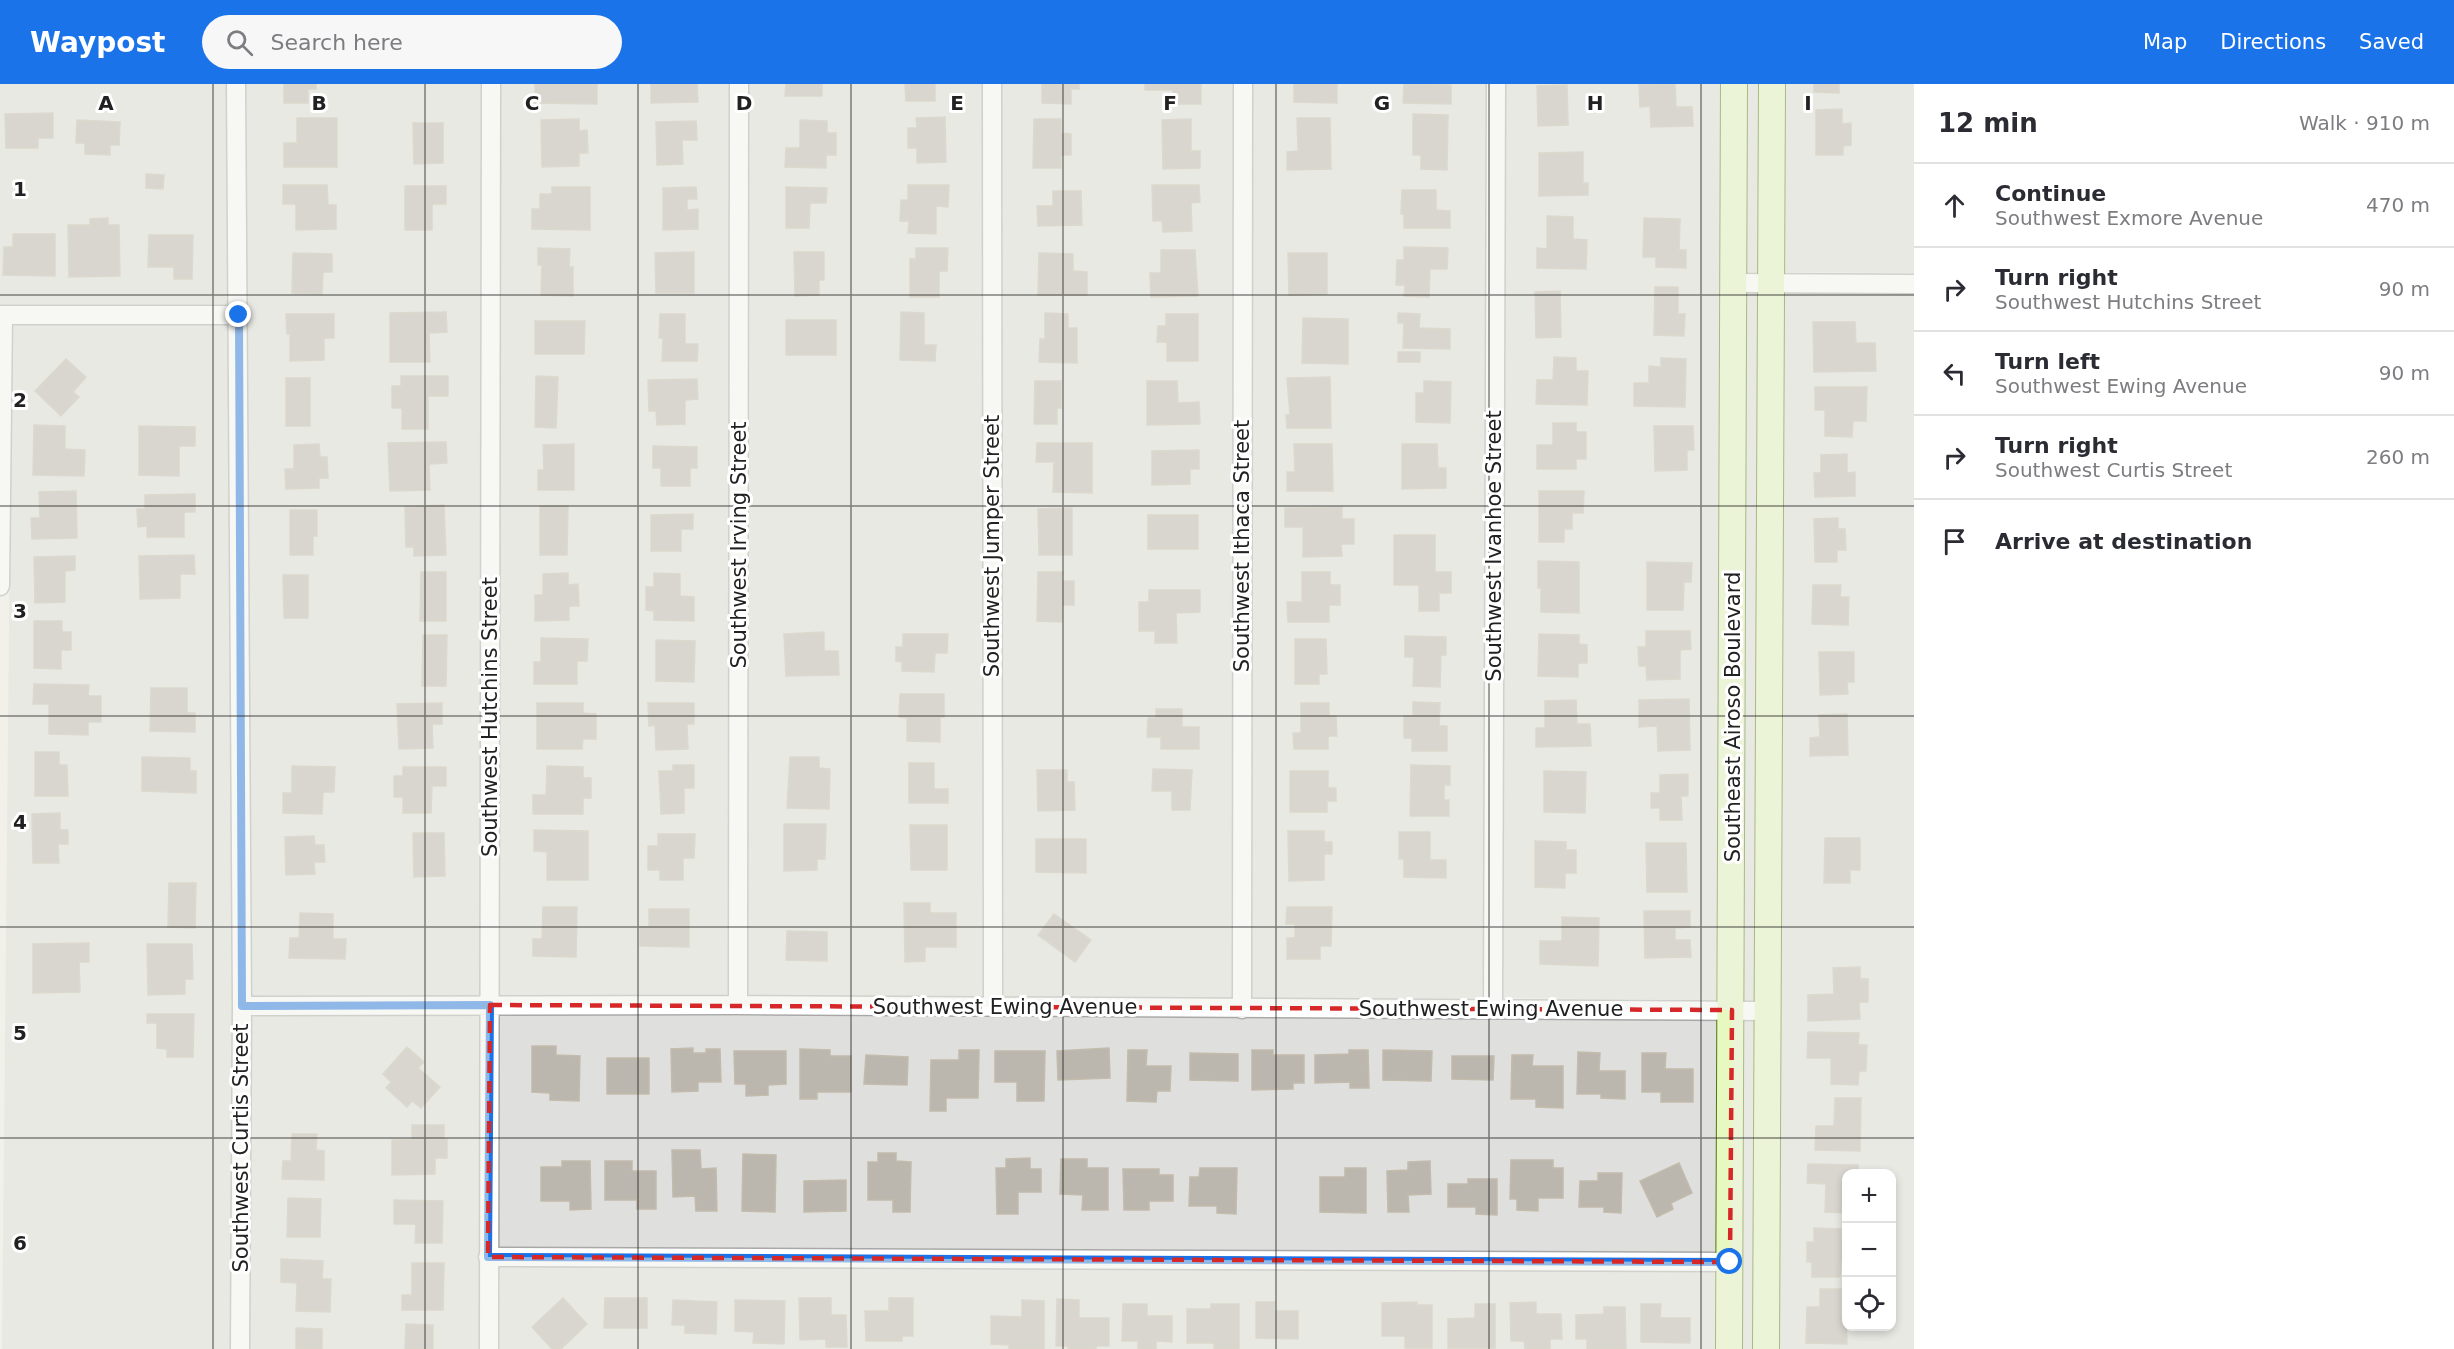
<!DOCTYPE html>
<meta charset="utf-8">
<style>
body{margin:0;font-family:"DejaVu Sans",sans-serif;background:#f7f7f7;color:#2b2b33}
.controls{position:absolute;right:18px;bottom:18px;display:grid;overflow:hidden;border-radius:12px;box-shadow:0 3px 9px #0003}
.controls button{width:54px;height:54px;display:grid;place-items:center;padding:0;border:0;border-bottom:2px solid #e1e1e2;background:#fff;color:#2b2b33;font:30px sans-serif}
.stop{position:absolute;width:18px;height:18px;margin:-14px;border:4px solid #1a73e8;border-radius:50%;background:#fff}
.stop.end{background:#1a73e8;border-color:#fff;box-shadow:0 2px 6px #0008}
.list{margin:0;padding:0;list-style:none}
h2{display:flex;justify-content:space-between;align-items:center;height:78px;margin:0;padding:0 24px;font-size:26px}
h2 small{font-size:20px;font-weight:400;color:#7c7c81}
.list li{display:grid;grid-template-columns:39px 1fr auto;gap:18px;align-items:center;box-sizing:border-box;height:84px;padding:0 24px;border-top:2px solid #e1e1e2}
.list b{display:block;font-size:22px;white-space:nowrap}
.list p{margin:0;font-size:20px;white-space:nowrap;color:#7c7c81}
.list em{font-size:20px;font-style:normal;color:#7c7c81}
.icon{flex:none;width:33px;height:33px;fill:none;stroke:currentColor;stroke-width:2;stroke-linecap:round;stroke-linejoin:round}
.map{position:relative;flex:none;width:1914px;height:1265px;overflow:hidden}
header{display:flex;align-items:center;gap:36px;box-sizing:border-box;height:84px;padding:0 30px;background:#1a73e8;color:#fff}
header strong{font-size:28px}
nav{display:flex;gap:33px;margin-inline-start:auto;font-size:21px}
.search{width:420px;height:54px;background:#f7f7f7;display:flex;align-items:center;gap:15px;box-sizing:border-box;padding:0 21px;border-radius:33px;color:#7c7c81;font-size:22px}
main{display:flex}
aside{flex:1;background:#fff}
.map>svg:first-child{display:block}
</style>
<header>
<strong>Waypost</strong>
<div class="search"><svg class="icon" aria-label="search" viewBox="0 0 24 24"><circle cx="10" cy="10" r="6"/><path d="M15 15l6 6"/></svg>Search here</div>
<nav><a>Map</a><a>Directions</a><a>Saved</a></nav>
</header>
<main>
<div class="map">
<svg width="1914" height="1265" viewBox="0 0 1914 1265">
<rect width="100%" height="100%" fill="#f1f1e9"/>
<path fill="#dfdfde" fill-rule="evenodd" d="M0,0H227L230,220H0Z
M246,0H481L480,911L251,912Z
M500,0H730L729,911H499Z
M748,0H983V913L747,911Z
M1001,0H1234L1232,914L1002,913Z
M1252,0H1486L1484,914H1251Z
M1505,0H1725L1723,916L1502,914Z
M1744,0H1762L1761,188H1743Z
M1781,0H1914V189L1780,188Z
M1743,209H1761L1759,916H1741Z
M1780,209L1914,210V1265H1775ZM1846,1090H1892V1242H1846Z
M12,241H230L233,922L231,1265H2Z
M480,931L479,1265H249L251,932Z
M499,931L1723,936L1721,1168L497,1163Z
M1741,937H1759L1757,1265H1738Z
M497,1183L1720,1188L1719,1265H498Z"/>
<path fill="#bbb7ae" stroke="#c3bbab" stroke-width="1.5" d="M284,0H316V5H308V19H284Z
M535,0H597V20L535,19Z
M651,0H697L698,18L651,19Z
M786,0H822V12H785Z
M905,0H935V17H906Z
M1042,0H1079V5H1071V20L1042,19Z
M1145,0H1201V20H1174L1173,6H1145Z
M1294,0H1337V19L1294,18Z
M1404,0L1451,1V20L1403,19Z
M1675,0L1676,23H1692L1693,42L1651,43L1650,22L1640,23L1639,1Z
M1814,0H1839V9L1814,8Z
M1567,1L1568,41L1538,42L1537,2Z
M1842,25V40L1851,39V61L1843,62V71H1816V26Z
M53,29V54H38V64H6L5,30Z
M1413,30L1448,31L1447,86L1421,85V71H1413Z
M945,33L946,78L917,79V64H908V44H917L916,34Z
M297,34H337V83H284V59H297Z
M1297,34H1330L1331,85L1287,86V68L1298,67Z
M579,35V47L587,46L588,69H579V82L542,83L541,36Z
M1034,35H1061V49L1071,50V71H1061V84H1033Z
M1191,35V67H1200V84L1163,85L1162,36Z
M77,36L120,38L119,61H110V71L85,70V59H76Z
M800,36L827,37V49H836V71H826V84L785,83L786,64H800Z
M696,37L697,56H682L683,80L657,81L656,38Z
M413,39H443V79L414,80Z
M1583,68V99H1588V111L1539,112V69Z
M146,90L164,91L163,105L146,104Z
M283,101H327L328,121H336V145L296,146V120H283Z
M908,101H949L948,123L936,122V150L908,149L909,137H900L901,116H908Z
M1152,101H1199L1200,118L1191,119L1192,147L1163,148L1162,137H1153Z
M405,102H446V120H432V146H405Z
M552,103H590V146L532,145V125H540V110H552Z
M696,103L697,115H687V126L698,125V145L663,146V104Z
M786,103L827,104L826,119H810L809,144H786Z
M1402,106H1436V126L1450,127V144H1404V130H1401Z
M1053,107H1081L1082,141L1038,142L1037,122H1053Z
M1547,132L1573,133V155L1587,156L1586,185L1537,184V164L1547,165Z
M108,134V141H119L120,192L69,193L68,141H90V135Z
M1644,134L1680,135L1679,166H1686V184L1656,183V173H1643Z
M13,150H55V192L3,191L4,163H13Z
M149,151H193L192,195H174V183H148Z
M1404,163L1448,164L1447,185H1430L1429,213L1404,212L1405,201H1396L1397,176H1404Z
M538,164L570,165L569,183H573V212L541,211L542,181H538Z
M916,164H948L947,187H939V213H910V175H916Z
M1161,166H1195L1198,212L1151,213L1150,189H1161Z
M694,168V209H656L655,169Z
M794,168H824V196H819V211L795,212Z
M293,169L332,170V188H323L322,210L292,209Z
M1039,169L1073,170V187L1087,188V211H1038Z
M1288,169H1327V210L1289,211Z
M1655,203H1678V230H1685L1684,252L1654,251Z
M1560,207L1561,253L1536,254L1535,208Z
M446,228L447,248L429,249L430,278H390V229Z
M901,228L924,229V261H936L935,277L900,276Z
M1045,229L1068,230V244H1077V279L1039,278L1040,255H1045Z
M1398,229L1420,230L1419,244L1450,245V265L1403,264L1404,239H1398Z
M286,230H334V254H324V276L290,277V250H287Z
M660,230H685V260H698L697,277H662L663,254H659Z
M1166,230H1198V277H1167V258H1157L1158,242H1166Z
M1303,234L1348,235V280L1302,279Z
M786,236H836V271H786Z
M535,237H585L584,270H535Z
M1813,238H1855L1856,259H1875L1876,287L1814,288Z
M1398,268H1420V278H1398Z
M1554,273L1576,274V287H1588L1587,321L1536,320L1537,296H1553Z
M1661,274L1686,275L1685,323L1634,322V299H1649V282L1661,283Z
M66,275L86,293L73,308L79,313L61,332L35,307Z
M401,292H448V312H428V345H402V324H392V302H401Z
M536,292L558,293L556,344L535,343Z
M1330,293L1331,344H1287L1286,331H1290L1287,294Z
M286,294H310V342H286Z
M697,295L698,315L685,316V340L657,341L656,327H649L648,296Z
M1035,297H1061V324H1057V340H1034Z
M1147,297H1177L1178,319L1199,318L1200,340L1147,341Z
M1424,297L1451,298L1450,339L1416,338V309H1424Z
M1815,303H1867L1866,337H1853L1852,353L1825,352V326H1815Z
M1553,339H1576V348H1586V375H1576V385H1537V361H1553Z
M34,341L65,342V365L85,366L84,392L33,391Z
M139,342L195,343V362H179V392L139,391Z
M1654,342H1693L1694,366H1687V386L1655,387Z
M446,358L447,379L429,380L430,406L390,407L388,359Z
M1037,359H1092V409L1053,408L1054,378H1036Z
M319,360L320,373H327L328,394H319V404L286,405L285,385H294V361Z
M574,360V406H538V386H544L543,361Z
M1294,360H1332L1333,407H1287V388H1295Z
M1402,360H1437L1438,384H1446V404L1402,405Z
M653,362L697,363V384H690V402H661V384H653Z
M1199,366V385H1190V400L1152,401V367Z
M1847,370V389L1855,388V412L1815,413L1814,389H1821V371Z
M76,407L77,454L32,455L31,434H40L39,408Z
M1539,407H1584L1583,429H1572V445H1564V458H1539Z
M195,410V428H184V453H147V442L138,443L137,425H145V411Z
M444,421L446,471L414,472V463H406L405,423Z
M540,422H568L567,471H540Z
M1342,423V435H1354V460H1341L1342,472L1303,473V443H1285V424Z
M1072,424V471H1039L1038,425Z
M290,426H317V452H313V471H290Z
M693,430V445H681V467H651V431Z
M1148,431H1198V465H1148Z
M1838,434V445H1845L1846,466H1837V478H1815L1814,435Z
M1394,451H1435V488H1451V509H1439V527H1419V501H1394Z
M194,471L195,490H180V514L140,515L139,472Z
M75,472V486L65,487V518L35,519L34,473Z
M1538,477L1579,478V529L1541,528V504H1538Z
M1647,478L1692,479L1691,498H1684L1683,526H1647Z
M421,488H446V537H420Z
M1038,488H1063L1062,497H1074V521H1062V538L1037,537Z
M1302,488H1330V501H1340V521H1329V538H1288L1287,518H1302Z
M568,489V501L578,500L579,522H569V536L535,537V511H543V490Z
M654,489L680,490V512L694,513V537L654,536V527L646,526V503H654Z
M283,491H308V534H284Z
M1813,501H1841L1840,513H1849L1848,541L1812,540Z
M1149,506H1200V528L1176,529L1177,559H1155V547H1139V518H1149Z
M34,537H62V548H71V566H61V585L34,584Z
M1646,547H1690L1691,565L1680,566V595L1647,596L1646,582H1639L1638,563H1646Z
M824,548V567H838L839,591L786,592L784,550Z
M903,550H948L947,569H935L934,588L902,587V578L896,577V563H903Z
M1539,550L1579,551V560L1587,561V579H1578V593L1538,592Z
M423,551H447L446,602H422Z
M1405,552L1446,553V571H1441L1440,603L1413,602L1414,573H1405Z
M541,554L588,555L587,577H577V600H534V578H541Z
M1295,555H1326L1327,590H1319V600H1295Z
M656,556L695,557L694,598L656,597Z
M1819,568H1854V598H1847L1848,610L1820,611Z
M34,600L89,601L88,612H101V638H88V651L49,650V620H33Z
M151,604H187V629H195V648L150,647Z
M900,610H944V633H940V658L907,657V634L899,633Z
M1689,615L1690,666L1658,667L1657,642L1639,643V616Z
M1576,616L1577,640H1590L1591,662L1536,663V644H1545V617Z
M1413,618L1440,619L1439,642H1447V667H1412V654H1404V632H1413Z
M442,619V640H432L433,664L399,665L397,620Z
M537,619H583V629L596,630V655H583L582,665H537Z
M648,619H694V640H687L688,665L656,666L655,641L649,642Z
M1301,619H1329V632H1336L1337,652H1328V665H1294L1293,649H1301Z
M1156,625H1182V643H1199V665H1161V653H1147L1148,634H1156Z
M1847,630L1848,671L1810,672V654L1820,653L1819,631Z
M35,668H59V681H67L68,712H35Z
M142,673L190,674V687H196V709L142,707Z
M790,673H819V684L830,685L829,725L787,724Z
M909,679H934V705H948V719H909Z
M673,681H694V704H684V729L661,730L659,687H673Z
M1411,681L1450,682V701H1444V716H1449V732H1410Z
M292,682L335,683L334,708H323L322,730L283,729V709H292Z
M547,682L583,683V694H591V714H583V730H533V711H546Z
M403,683H446V702H432L431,729H403V713H394V692H403Z
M1153,685L1192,686L1190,726H1172V707H1152Z
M1037,686H1067V698H1074L1075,726L1038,727Z
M1290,687H1328V704H1336V717H1327V728H1290Z
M1544,687L1586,688L1585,729L1544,728Z
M1688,690V712H1681L1682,736H1660V724H1651V709H1660V691Z
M60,729V746H68V760H58L59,779H33L32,730Z
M784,740H826L825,775H817V786L784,787Z
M910,741H947V786H911Z
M534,746L588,747V796H547V768L534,767Z
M1288,747H1324V758H1332V770H1324V796L1289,797Z
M1399,748H1430V776H1446V794L1404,793V775H1399Z
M413,749H444L445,792L414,793Z
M658,750H695L694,774H683V796H660V786H648V762H658Z
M314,752L315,761H324L325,778H314L315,790L286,791L285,753Z
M1825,754H1860V786H1850V799H1824Z
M1036,755H1086V789L1036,788Z
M1535,757L1566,758V766H1576V789H1565V804L1535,803Z
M1646,759H1686L1687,808H1647Z
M169,799H196L195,844L168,843Z
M904,819H930V829H956V863H925V877L905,878Z
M543,823H577L576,873L533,872V855H542Z
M1287,823H1332L1331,862H1320V875H1287V854H1295V840H1286Z
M649,825H689V863L640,862V843H649Z
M1644,827H1690V843L1675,844V856H1690L1691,873L1645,874Z
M300,829L333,830V855H346L345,875L289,874L290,854H299Z
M1054,830L1091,856L1075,878L1038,851Z
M1562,833L1599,834L1598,882L1540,880V857H1562Z
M787,847L827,848V877L786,876Z
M89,859V878H79L80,908L33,909V860Z
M147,860H192L193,895H185V910L148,911Z
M1860,883V895H1868V918H1859L1860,935L1808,937V911L1834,910L1833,884Z
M147,930H194L193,973H167V965L157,964V939H147Z
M1808,948L1859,949L1858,961H1867L1866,987H1859L1858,1001L1831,1000V974H1807Z
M532,962H556V971L580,972L579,1017L550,1016V1009L532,1008Z
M407,963L424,978L418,984L440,1003L421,1024L412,1017L407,1023L386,1004L391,998L383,990Z
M693,964V969H706V965H720L721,998H698V1007L672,1008L671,965Z
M1109,964L1110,994L1058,996L1057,967Z
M800,965L830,966V972H851V1008H817V1015H800Z
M959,966H979L978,1014H946V1027H930L931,976H959Z
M1128,966H1147L1146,982H1171L1170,1007H1157L1156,1018L1127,1017Z
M1252,966H1273V971H1304V999H1293V1005L1252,1006Z
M1349,966H1368L1369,1004H1350V998L1315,999V971L1349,970Z
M1383,966L1432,967L1431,997L1383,996Z
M734,967H786V1000L768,1001V1011L746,1012V1000H735Z
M995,967H1045L1044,1017H1017V998H995Z
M1578,968L1600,969L1599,987H1625V1015L1601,1014V1010H1577Z
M1190,969L1238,970V997L1190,996Z
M1642,969H1666L1665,985H1693V1018H1661V1008H1642Z
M866,971L908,973L907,1001L864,1000Z
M1512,971H1533L1532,982H1563V1024L1536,1023V1015H1511Z
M1452,972H1494L1493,996L1452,995Z
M607,974H649V1010H607Z
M1835,1014H1861L1860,1067L1815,1066L1816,1042H1834Z
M412,1041H444V1054L412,1055Z
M292,1050H317L316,1066L324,1067V1096L282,1095L283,1077H291Z
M447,1055V1074H435V1090L392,1091V1056Z
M672,1066H700L701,1085L716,1084L717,1127H696L695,1112L673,1113Z
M878,1069H896V1077L911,1078L910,1128H893V1116H868V1078H878Z
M743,1070L776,1071L775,1128L742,1127Z
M1030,1074V1085H1041V1108H1018V1130H997L996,1084H1006V1075Z
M1061,1075H1087V1084H1108V1126H1082L1083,1111L1060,1110Z
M1511,1076H1553V1084H1563V1114H1538V1127L1517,1126V1115H1510Z
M562,1077H590L591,1125L570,1126V1117H541V1083H562Z
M605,1077H632V1087H656V1125H637V1116H605Z
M1430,1077L1431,1110L1408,1111L1409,1128H1388L1387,1087L1408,1086V1078Z
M1679,1079L1692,1109L1671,1119L1673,1125L1657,1133L1640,1097Z
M1808,1080L1858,1081V1090H1846V1129L1825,1128L1826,1100L1807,1099Z
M1200,1084H1237L1236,1130L1217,1129V1122H1189L1190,1093H1199Z
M1345,1084H1366V1129L1320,1128V1093H1345Z
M1123,1085H1159V1091H1173V1117H1149V1126H1124Z
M1598,1089H1622L1621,1129L1604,1128V1123H1579L1580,1097H1598Z
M1468,1095H1497V1131L1476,1130V1123H1448V1100H1468Z
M846,1096V1127L804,1128V1097Z
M288,1114L321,1115L320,1153H287Z
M394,1116L443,1117L442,1159H415L416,1140H394Z
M1814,1144L1841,1145V1156H1846V1178H1841L1840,1193H1812V1178H1807V1158H1814Z
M281,1175L323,1177L322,1195H331L330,1228L296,1227L297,1199L281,1198Z
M412,1179H444L443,1226H402V1211H412Z
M1820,1205H1841V1232H1846L1847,1260L1806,1259L1807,1223H1820Z
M563,1214L587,1240L561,1265H552L532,1243Z
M605,1214H647V1244H604Z
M799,1214H831V1231H846L847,1263H826V1255L800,1256Z
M889,1214H913V1252H902V1257H866L865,1227H889Z
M1057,1215L1079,1216V1234H1109V1262H1096V1265H1068V1262H1056Z
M673,1216L717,1218L716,1250L685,1249V1241H672Z
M735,1216L785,1217L784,1260L753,1259L754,1248L735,1247Z
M1022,1216L1044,1217V1265H1009V1261L991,1260V1232L1022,1233Z
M1256,1218H1275L1274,1227H1298V1255L1256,1254Z
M1417,1218V1221H1432V1264H1405V1252H1382V1219Z
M1536,1218V1230H1561L1562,1255H1550V1265H1525L1524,1257H1511L1510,1219Z
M1123,1220H1147V1232H1172V1258L1156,1257V1265H1138V1257H1122Z
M1211,1220H1239V1265H1214V1259H1187V1225H1211Z
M1475,1220H1495V1264H1448V1235L1475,1234Z
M1641,1220H1661L1660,1234H1690V1259L1641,1258Z
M1604,1223H1625L1626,1265H1587V1255H1576V1231L1604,1230Z
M406,1240L433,1241V1265H405Z
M296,1244L322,1245V1265H296Z"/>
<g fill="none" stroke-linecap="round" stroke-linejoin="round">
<defs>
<path id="street" d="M236,0L242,922L240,1265
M992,0L993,923
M1734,199L1914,200
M0,231H239
M0,502L3,231
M738,921L739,0
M242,922L738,921L1768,927
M1493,924L1496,0
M1242,925L1243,0
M488,1173L1730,1178
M489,1265L491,0"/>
<path id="secondary" d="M1729,1265L1734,0
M1766,1265L1772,0"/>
</defs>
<use href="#street" stroke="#a8a8a8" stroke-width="21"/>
<use href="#secondary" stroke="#4f770a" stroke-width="28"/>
<use href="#street" stroke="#fff" stroke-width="18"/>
<use href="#secondary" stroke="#e7f8c0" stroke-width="26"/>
</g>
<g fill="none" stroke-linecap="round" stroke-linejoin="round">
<path stroke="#1a73e8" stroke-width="8" d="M239,231L242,922L490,921L488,1173L1730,1178"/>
</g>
<path d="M0 0H1914V1265H0ZM490,921L1732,926L1730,1178L488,1173Z" fill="#f1f1e9" fill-opacity=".55" fill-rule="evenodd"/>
<path fill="none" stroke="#d62828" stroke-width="4.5" stroke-dasharray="12 8" stroke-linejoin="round" d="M490,921L1732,926L1730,1178L488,1173Z"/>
<path fill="none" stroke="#212121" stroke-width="1.5" stroke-opacity="0.55" d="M213,0V1265M425,0V1265M638,0V1265M851,0V1265M1063,0V1265M1276,0V1265M1489,0V1265M1701,0V1265M0,211H1914M0,422H1914M0,632H1914M0,843H1914M0,1054H1914"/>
<g text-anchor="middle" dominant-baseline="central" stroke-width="6" stroke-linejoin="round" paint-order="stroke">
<g font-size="21" fill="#212121" stroke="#fff">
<text transform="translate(739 461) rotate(-90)">Southwest Irving Street</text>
<text transform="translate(992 462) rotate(-90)">Southwest Jumper Street</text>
<text transform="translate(1242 462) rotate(-90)">Southwest Ithaca Street</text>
<text transform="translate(1494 462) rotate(-90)">Southwest Ivanhoe Street</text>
<text transform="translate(490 633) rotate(-90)">Southwest Hutchins Street</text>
<text transform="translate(1733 633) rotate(-90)">Southeast Airoso Boulevard</text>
<text x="1005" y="923">Southwest Ewing Avenue</text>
<text x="1491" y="925">Southwest Ewing Avenue</text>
<text transform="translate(241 1064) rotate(-90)">Southwest Curtis Street</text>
</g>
</g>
<g font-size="20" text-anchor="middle" font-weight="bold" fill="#212121" stroke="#fff" stroke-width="6" stroke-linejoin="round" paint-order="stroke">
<text x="106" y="26">A</text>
<text x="319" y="26">B</text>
<text x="532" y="26">C</text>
<text x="744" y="26">D</text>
<text x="957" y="26">E</text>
<text x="1170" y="26">F</text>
<text x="1382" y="26">G</text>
<text x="1595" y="26">H</text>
<text x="1808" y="26">I</text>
<text x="20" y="112">1</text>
<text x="20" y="323">2</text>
<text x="20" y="534">3</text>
<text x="20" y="745">4</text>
<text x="20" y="956">5</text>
<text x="20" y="1166">6</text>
</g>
</svg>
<div class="controls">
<button>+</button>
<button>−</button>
<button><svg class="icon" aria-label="locate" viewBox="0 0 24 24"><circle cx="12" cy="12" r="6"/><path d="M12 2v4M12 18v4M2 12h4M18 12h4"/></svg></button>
</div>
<div class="stop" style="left:1730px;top:1178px"></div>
<div class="stop end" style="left:239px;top:231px"></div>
</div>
<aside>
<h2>12 min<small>Walk · 910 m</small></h2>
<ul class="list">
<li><svg class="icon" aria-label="ahead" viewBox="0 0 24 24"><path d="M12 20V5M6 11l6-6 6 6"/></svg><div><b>Continue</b><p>Southwest Exmore Avenue</p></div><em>470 m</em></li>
<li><svg class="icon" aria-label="right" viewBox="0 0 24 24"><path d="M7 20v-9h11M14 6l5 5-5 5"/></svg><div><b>Turn right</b><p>Southwest Hutchins Street</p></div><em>90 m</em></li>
<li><svg class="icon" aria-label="left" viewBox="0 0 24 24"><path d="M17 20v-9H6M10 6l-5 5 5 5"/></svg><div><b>Turn left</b><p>Southwest Ewing Avenue</p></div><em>90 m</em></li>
<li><svg class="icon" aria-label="right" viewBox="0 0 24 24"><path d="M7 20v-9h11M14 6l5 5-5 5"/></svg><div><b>Turn right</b><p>Southwest Curtis Street</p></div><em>260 m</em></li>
<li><svg class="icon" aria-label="arrive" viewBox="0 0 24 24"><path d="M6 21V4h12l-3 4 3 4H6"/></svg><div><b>Arrive at destination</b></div></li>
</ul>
</aside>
</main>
